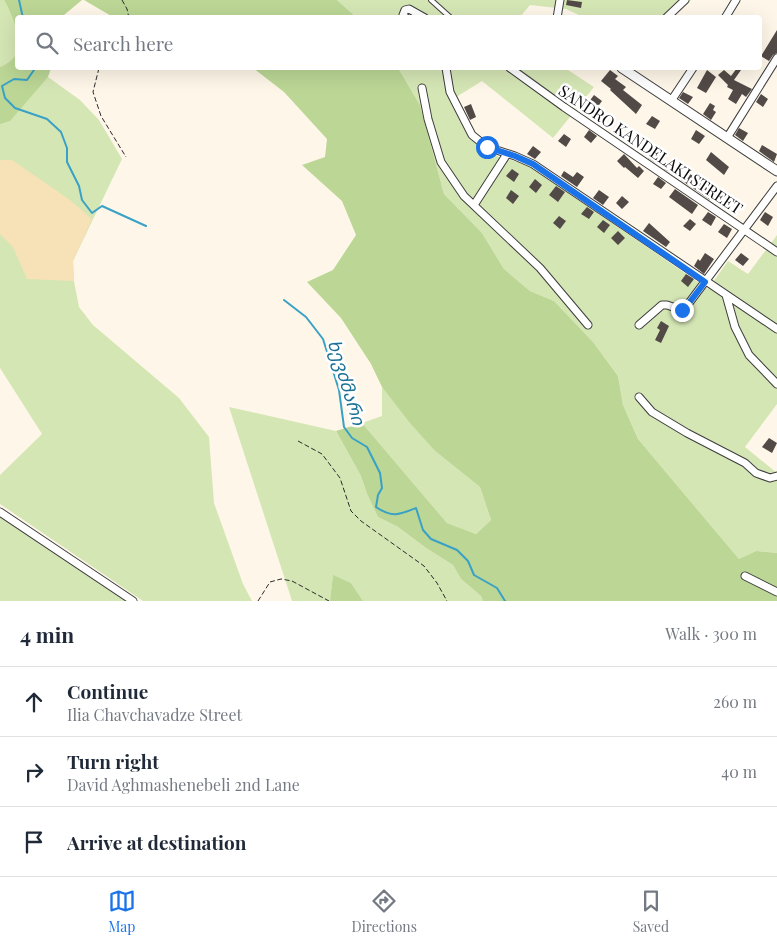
<!DOCTYPE html>
<meta charset="utf-8">
<style>
body{margin:0;font-family:"Playfair Display","Noto Sans Georgian",serif;background:#f2f2f3;color:#1f2937}
.stop{position:absolute;width:15px;height:15px;margin:-11px;border:4px solid #1a73e8;border-radius:50%;background:#fff}
.stop.end{background:#1a73e8;border-color:#fff;box-shadow:0 1px 5px #0008}
.list{margin:0;padding:0;list-style:none}
h2{display:flex;justify-content:space-between;align-items:center;height:65px;margin:0;padding:0 20px;font-size:21px}
h2 small{font-size:16px;font-weight:400;color:#747a83}
.list li{display:grid;grid-template-columns:32px 1fr auto;gap:15px;align-items:center;box-sizing:border-box;height:70px;padding:0 20px;border-top:1px solid #e0e1e3}
.list b{display:block;font-size:19px;white-space:nowrap}
.list p{margin:0;font-size:16px;white-space:nowrap;color:#747a83}
.list em{font-size:16px;font-style:normal;color:#747a83}
.icon{flex:none;width:28px;height:28px;fill:none;stroke:currentColor;stroke-width:2;stroke-linecap:round;stroke-linejoin:round}
.map{position:relative;flex:none;width:777px;height:601px;overflow:hidden}
.search{position:absolute;background:#fff;box-shadow:0 5px 20px #0002;left:15px;right:15px;top:15px;height:55px;display:flex;align-items:center;gap:12px;box-sizing:border-box;padding:0 18px;border-radius:5px;color:#747a83;font-size:19px}
.sheet{height:275px;background:#fff}
nav{display:flex;justify-content:space-around;align-items:center;box-sizing:border-box;height:70px;border-top:1px solid #e0e1e3;background:#fff;font-size:14px;color:#747a83}
nav a{display:grid;justify-items:center;gap:2px}
nav .on{color:#1a73e8}
.map>svg:first-child{display:block}
</style>
<div class="map">
<svg width="777" height="601" viewBox="0 0 777 601">
<rect width="100%" height="100%" fill="#fef7e9"/>
<path fill="#d5e6b5" d="M0,0H4C11,12 23,41 16,54C12,61 6,64 0,67Z
M337,0H691L689,3L664,18L583,17L566,9L530,5L520,17H356Z
M398,68H569L568,70L594,87L553,138L482,81L450,101L469,139L499,157L526,164L708,289L728,261L748,274L777,235V404L745,447L777,473V553L756,551L739,559L638,439L623,405L618,376L593,342L554,301L530,291L504,269L482,233L444,194L420,105Z
M48,77L80,100L99,120L122,159L73,261L74,281L79,307L93,325L179,398L209,437L214,503L243,584L252,601H143L0,504V475L42,434L0,368V86L30,96Z
M382,387L435,451L480,487L491,520L476,534L447,523L362,423L382,416Z
M229,407L336,431L361,476L367,494L378,517L398,527L426,548L453,565L461,579L481,596L483,601H363L351,583L333,576L330,601H292Z
M0,516L126,601H0Z"/>
<path fill="#bbd695" d="M4,0H82L64,15L63,17L18,18V68H51L48,77L10,121L0,124V67C6,64 12,61 16,54C23,41 11,12 4,0Z
M84,0H337L356,17L213,16L113,17Z
M253,68H398L420,105L444,194L482,233L504,269L530,291L554,301L593,342L618,376L623,405L638,439L739,559L756,551L777,553V601H483L481,596L461,579L453,565L426,548L398,527L378,517L367,494L361,476L336,431L362,423L447,523L476,534L491,520L480,487L435,451L410,423L382,387L371,364L341,318L307,282L333,270L356,235L342,201L302,165L325,157L327,139L284,92Z
M333,575L351,583L363,601H330Z"/>
<path fill="#f7e1b7" d="M0,160H12L70,200L92,219L73,261L74,281L27,279L13,247L0,234Z"/>
<g fill="none" stroke-linecap="round" stroke-linejoin="round">
<path stroke="#3aa1c6" stroke-width="2" d="M19,0L23,18
M34,68V70L27,80L14,79L2,86L5,98L15,108L47,119L61,132L67,148V162L79,186L82,200L92,213L102,206L146,226
M284,300L306,317L323,339L339,390L344,427L352,438L367,447L380,473L382,488L378,495L376,507C392,518 399,515 416,508L423,530L431,539L457,550L468,561L474,575L497,588L505,601"/>
</g>
<path fill="#524a47" d="M567,0L582,2L581,8L566,5Z
M777,30V53L773,55L769,61L761,56Z
M737,68L741,70L734,80L752,89L746,97L742,94L736,104L728,99L733,90L727,87L728,85L718,75L724,70L731,76Z
M610,70L618,76L615,79L626,87L623,90L642,105L636,114L610,90L611,89L601,81Z
M707,70L716,77L706,93L697,88Z
M683,92L693,97L688,104L679,98Z
M761,94L768,99L763,107L756,102Z
M594,95L602,101L596,109L588,103Z
M710,103L715,106L713,110L716,112L711,120L703,114Z
M471,104L476,117L470,120L464,107Z
M652,116L660,121L655,129L646,124Z
M739,128L748,133L743,141L735,135Z
M589,130L597,136L591,143L584,137Z
M696,130L705,136L699,144L691,139Z
M564,134L571,139L566,147L558,141Z
M762,145L777,154L774,162L759,151Z
M533,146L541,152L535,159L527,154Z
M652,150L661,155L656,163L648,158Z
M711,152L729,167L724,175L706,160Z
M624,154L637,168L639,166L644,171L638,178L625,167L624,168L617,161Z
M670,161L678,167L673,174L664,169Z
M512,169L519,174L514,182L506,176Z
M564,171L573,177L577,172L584,177L577,187L561,176Z
M687,172L716,191L710,200L681,180Z
M658,177L666,183L661,189L653,184Z
M535,179L542,185L536,193L529,187Z
M556,186L565,192L558,202L549,195Z
M675,189L698,205L692,214L669,197Z
M511,190L519,196L513,204L506,198Z
M599,190L609,197L603,205L593,198Z
M622,196L629,202L622,209L616,203Z
M587,207L594,212L589,219L581,214Z
M708,212L716,217L711,226L702,220Z
M765,212L773,217L768,226L760,220Z
M559,216L566,221L560,229L553,223Z
M690,219L696,224L690,231L683,226Z
M603,220L610,225L604,233L597,227Z
M649,223L670,242L666,247L643,231Z
M724,224L732,229L727,238L718,232Z
M618,231L625,238L618,245L611,238Z
M705,253L714,259L704,274L694,266L698,259L700,261Z
M741,253L749,259L743,266L735,260Z
M686,274L694,279L688,287L681,281Z
M661,321L669,326L661,343L655,340L660,330L657,328Z
M769,438L777,443L772,453L762,447Z"/>
<g fill="none" stroke-linecap="round" stroke-linejoin="round">
<defs>
<path id="service" d="M431,0L451,18"/>
<path id="minor" d="M406,18L403,15L405,10L409,9L425,18
M557,18L560,0
M666,18L685,0
M725,18L736,0
M446,68L450,92L472,135L487,147L515,156L533,164L777,329
M510,68L564,107L777,252
M422,88L428,119L441,162L464,196L540,268L588,325
M671,101L693,68
M727,138L777,58
M474,205L507,154
M726,295L735,327L749,355L777,384
M639,325L662,305H667L682,310L686,307L777,186
M639,397L652,412L687,433L745,463L756,473L770,478L777,476
M0,512L133,601
M745,576L777,592"/>
<path id="tertiary" d="M622,68L777,171"/>
</defs>
<use href="#service" stroke="#3d3d3d" stroke-width="6"/>
<use href="#minor" stroke="#3d3d3d" stroke-width="9"/>
<use href="#tertiary" stroke="#3d3d3d" stroke-width="11"/>
<path stroke="#2c2c2c" stroke-width="1" stroke-dasharray="5 2.5" stroke-linecap="butt" d="M122,0L127,9L129,18
M99,68L93,92L101,116L126,157
M298,441L322,454L340,478L351,511L361,521L424,566L437,583L447,601
M258,601L270,582L281,579L292,581L329,601"/>
<use href="#service" stroke="#fff" stroke-width="4"/>
<use href="#minor" stroke="#fff" stroke-width="7"/>
<use href="#tertiary" stroke="#fff" stroke-width="9"/>
</g>
<g fill="none" stroke-linecap="round" stroke-linejoin="round">
<path stroke="#1a73e8" stroke-width="6" d="M487,147L515,156L533,164L705,282L686,307L682,310"/>
</g>
<g text-anchor="middle" dominant-baseline="central" stroke-width="5" stroke-linejoin="round" paint-order="stroke">
<g font-size="16" fill="#0a0a0a" stroke="#fff">
<text transform="translate(651 149) rotate(34)">SANDRO KANDELAKI STREET</text>
</g>
<g font-size="18" font-style="italic" fill="#1b7095" stroke="#fff">
<text transform="translate(347 382) rotate(73)">ხევძმარი</text>
</g>
</g>
</svg>
<div class="stop" style="left:487px;top:147px"></div>
<div class="stop end" style="left:682px;top:310px"></div>
<div class="search"><svg class="icon" aria-label="search" viewBox="0 0 24 24"><circle cx="10" cy="10" r="6"/><path d="M15 15l6 6"/></svg>Search here</div>
</div>
<section class="sheet">
<h2>4 min<small>Walk · 300 m</small></h2>
<ul class="list">
<li><svg class="icon" aria-label="ahead" viewBox="0 0 24 24"><path d="M12 20V5M6 11l6-6 6 6"/></svg><div><b>Continue</b><p>Ilia Chavchavadze Street</p></div><em>260 m</em></li>
<li><svg class="icon" aria-label="right" viewBox="0 0 24 24"><path d="M7 20v-9h11M14 6l5 5-5 5"/></svg><div><b>Turn right</b><p>David Aghmashenebeli 2nd Lane</p></div><em>40 m</em></li>
<li><svg class="icon" aria-label="arrive" viewBox="0 0 24 24"><path d="M6 21V4h12l-3 4 3 4H6"/></svg><div><b>Arrive at destination</b></div></li>
</ul>
</section>
<nav>
<a class="on"><svg class="icon" aria-label="map" viewBox="0 0 24 24"><path d="M3 6l6-2 6 2 6-2v14l-6 2-6-2-6 2zM9 4v14M15 6v14"/></svg>Map</a>
<a><svg class="icon" aria-label="directions" viewBox="0 0 24 24"><path d="M12 3l9 9-9 9-9-9zM9 14v-3h6M13 9l2 2-2 2"/></svg>Directions</a>
<a><svg class="icon" aria-label="saved" viewBox="0 0 24 24"><path d="M7 4h10v16l-5-4-5 4z"/></svg>Saved</a>
</nav>
